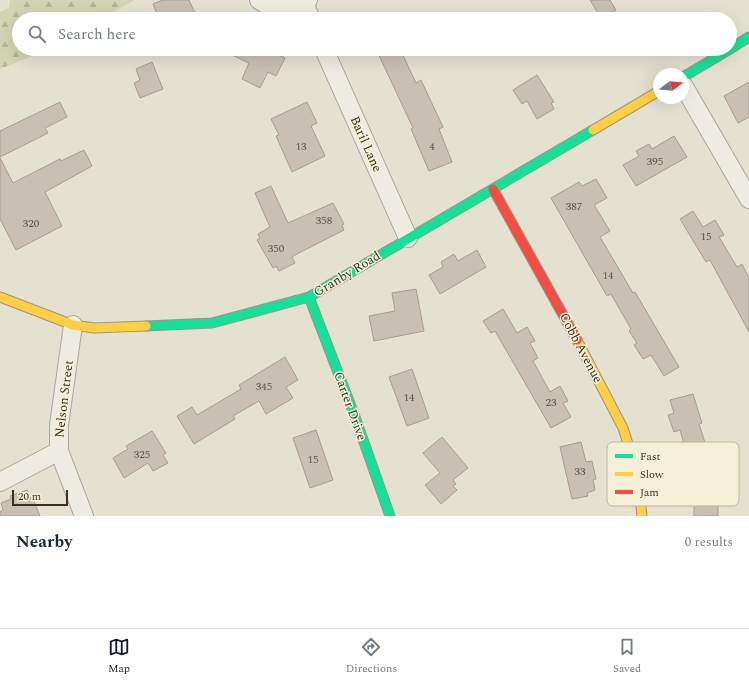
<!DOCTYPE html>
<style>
body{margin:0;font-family:Spectral,serif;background:#f6f6f7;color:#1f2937}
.compass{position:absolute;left:653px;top:68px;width:36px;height:36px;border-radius:50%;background:#fff;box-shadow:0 4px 16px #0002;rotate:74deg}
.scale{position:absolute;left:12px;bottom:10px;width:56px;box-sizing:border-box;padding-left:4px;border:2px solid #393021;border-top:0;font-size:11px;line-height:14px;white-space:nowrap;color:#393021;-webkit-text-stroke:3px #f4f0d8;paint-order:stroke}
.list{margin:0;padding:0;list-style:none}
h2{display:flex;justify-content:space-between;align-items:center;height:52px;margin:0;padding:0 16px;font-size:17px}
h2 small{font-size:13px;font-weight:400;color:#747a83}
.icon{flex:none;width:22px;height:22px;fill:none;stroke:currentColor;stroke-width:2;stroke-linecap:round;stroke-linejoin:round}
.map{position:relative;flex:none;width:749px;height:516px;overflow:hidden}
.search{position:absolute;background:#fff;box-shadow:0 4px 16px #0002;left:12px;right:12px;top:12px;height:44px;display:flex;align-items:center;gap:10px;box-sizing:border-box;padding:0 14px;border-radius:22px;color:#747a83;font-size:15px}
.sheet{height:112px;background:#fff}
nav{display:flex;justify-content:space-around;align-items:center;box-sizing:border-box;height:56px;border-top:1px solid #e0e1e3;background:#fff;font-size:11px;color:#747a83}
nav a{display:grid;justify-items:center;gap:2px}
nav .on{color:#111827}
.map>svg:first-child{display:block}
</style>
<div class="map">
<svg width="749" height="516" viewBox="0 0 749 516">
<defs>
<pattern id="forest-firs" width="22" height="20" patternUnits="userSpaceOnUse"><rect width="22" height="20" fill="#d1d5b4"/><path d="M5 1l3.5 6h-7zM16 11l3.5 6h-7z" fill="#b4b79a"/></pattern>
</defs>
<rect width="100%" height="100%" fill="#e5e1d1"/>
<path fill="url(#forest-firs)" d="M10,0H135L100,19H19V49H50L0,69V12L9,8Z"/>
<path fill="#c8c0b2" stroke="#a59d90" d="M163,0H189L195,13L181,19H159L153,4Z
M590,0H610L616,10L601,18Z
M219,49H266L285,58L276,76L268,72L260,88L242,79L249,63Z
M376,49H400L416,83L421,80L443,127L439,129L452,162L429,171L411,129L413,128Z
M152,62L163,89L140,98L134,83L140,80L136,69Z
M537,75L554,102L551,103L554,109L537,119L527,101L522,104L513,90Z
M749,82V117L738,123L724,96Z
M60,102L67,117L45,128L48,133L0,157V131Z
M307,102L317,123L311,126L325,156L292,172L276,136L279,135L271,119Z
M674,136L687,157L636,186L623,165L639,156L636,151L649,144L652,149Z
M84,150L92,166L45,192L62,226L16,250L0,219V158L13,183L60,159L61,161Z
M596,179L607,198L594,205L610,231L600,237L633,293L635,292L679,367L664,376L651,355L643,359L634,345L637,343L629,331L631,329L611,294L607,296L551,198L579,182L582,186Z
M271,186L288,223L333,203L344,224L342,225L344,230L295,255L292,257L295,263L279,271L276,266L273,268L257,240L260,238L258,234L270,227L255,193Z
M693,211L703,227L715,220L724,235L719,237L737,267L742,264L749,278V332L710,260L706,262L680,219Z
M477,250L486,267L440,294L429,275L443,267L441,262L454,254L458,261Z
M416,289L424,331L374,341L369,316L395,311L392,293Z
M503,309L517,333L527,327L535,341L530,343L538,358L533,361L550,392L560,386L568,401L563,403L571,417L551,428L495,331L491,333L483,321Z
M285,357L298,380L286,387L293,398L266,414L259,401L233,416L235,419L194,444L177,416L192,407L197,415L241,389L239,385Z
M412,369L429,418L407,426L389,377Z
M693,394L702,423L699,424L709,455L689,461L680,430L674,432L668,415L674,413L670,400Z
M316,430L333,480L310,488L293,438Z
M152,431L166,453L163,455L168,463L153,471L148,463L124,478L113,458L128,449L126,446Z
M442,437L468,468L453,480L456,484L453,486L457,490L441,504L425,485L440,473L423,453Z
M581,442L586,462L592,461L596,479L593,480L595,490L587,493L588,496L572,499L560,447Z
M27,490L31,500L33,499L40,516H0V512L3,510L1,503L11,499L10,496Z
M694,491H718V516H694Z"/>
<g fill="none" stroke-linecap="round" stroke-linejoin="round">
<defs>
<path id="street" d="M259,0C273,10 294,12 308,0
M304,3L311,19
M324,49L408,238
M683,85L749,199
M73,325L59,425V451L84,516
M0,482L59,451"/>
<path id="fast" d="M730,49L749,37
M683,77L730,49
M309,297L354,414L390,516
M146,326L212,323L309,297L593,130"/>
<path id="slow" d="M593,130L659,91
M0,297L73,325L94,328L146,326
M577,340L623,428L637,472L642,516"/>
<path id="jam" d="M493,189L577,340"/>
</defs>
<use href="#street" stroke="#aaa699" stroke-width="20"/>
<use href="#fast" stroke="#9a9589" stroke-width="11"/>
<use href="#slow" stroke="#9a9589" stroke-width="11"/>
<use href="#jam" stroke="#9a9589" stroke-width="11"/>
<use href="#street" stroke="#eeebe2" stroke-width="18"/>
<use href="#fast" stroke="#16e098" stroke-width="9"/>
<use href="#slow" stroke="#ffcf43" stroke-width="9"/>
<use href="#jam" stroke="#f24e42" stroke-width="9"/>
</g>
<g text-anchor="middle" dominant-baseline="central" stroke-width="3" stroke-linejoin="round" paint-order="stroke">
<g font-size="11" fill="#5d5445">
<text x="301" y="146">13</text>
<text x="432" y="146">4</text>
<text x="655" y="161">395</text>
<text x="574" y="206">387</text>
<text x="324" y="220">358</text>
<text x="31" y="223">320</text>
<text x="706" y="236">15</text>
<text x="276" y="248">350</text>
<text x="608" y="275">14</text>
<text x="264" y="386">345</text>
<text x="409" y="397">14</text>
<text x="551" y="402">23</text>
<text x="142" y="454">325</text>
<text x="313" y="459">15</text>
<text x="580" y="471">33</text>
</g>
<g font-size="13" fill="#393021" stroke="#f4f0d8">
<text transform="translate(366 144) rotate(66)">Baril Lane</text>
<text transform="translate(347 274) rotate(-31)">Granby Road</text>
<text transform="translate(581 348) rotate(62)">Cobb Avenue</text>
<text transform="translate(64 399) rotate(-83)">Nelson Street</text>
<text transform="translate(350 406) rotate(70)">Carter Drive</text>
</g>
</g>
<rect x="607" y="442" width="132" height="64" rx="6" fill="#f4f0d8" stroke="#bcb6a1" stroke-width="1"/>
<rect x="615" y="454" width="18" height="4" fill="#16e098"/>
<rect x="615" y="472" width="18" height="4" fill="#ffcf43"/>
<rect x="615" y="490" width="18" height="4" fill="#f24e42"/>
<g font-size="11" fill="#393021">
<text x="640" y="460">Fast</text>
<text x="640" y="478">Slow</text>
<text x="640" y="496">Jam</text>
</g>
</svg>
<svg class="compass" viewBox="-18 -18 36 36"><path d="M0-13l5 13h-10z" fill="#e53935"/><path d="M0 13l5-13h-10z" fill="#747a83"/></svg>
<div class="scale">20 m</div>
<div class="search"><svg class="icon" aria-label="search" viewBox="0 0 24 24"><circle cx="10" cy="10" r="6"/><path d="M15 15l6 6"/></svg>Search here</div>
</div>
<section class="sheet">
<h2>Nearby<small>0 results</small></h2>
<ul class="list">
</ul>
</section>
<nav>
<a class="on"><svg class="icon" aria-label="map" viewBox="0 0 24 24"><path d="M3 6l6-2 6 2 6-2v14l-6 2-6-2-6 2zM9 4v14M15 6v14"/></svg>Map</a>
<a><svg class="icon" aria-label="directions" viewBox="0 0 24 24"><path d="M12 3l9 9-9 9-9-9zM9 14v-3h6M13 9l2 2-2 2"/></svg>Directions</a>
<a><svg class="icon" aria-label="saved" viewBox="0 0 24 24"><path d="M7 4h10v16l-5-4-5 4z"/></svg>Saved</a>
</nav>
